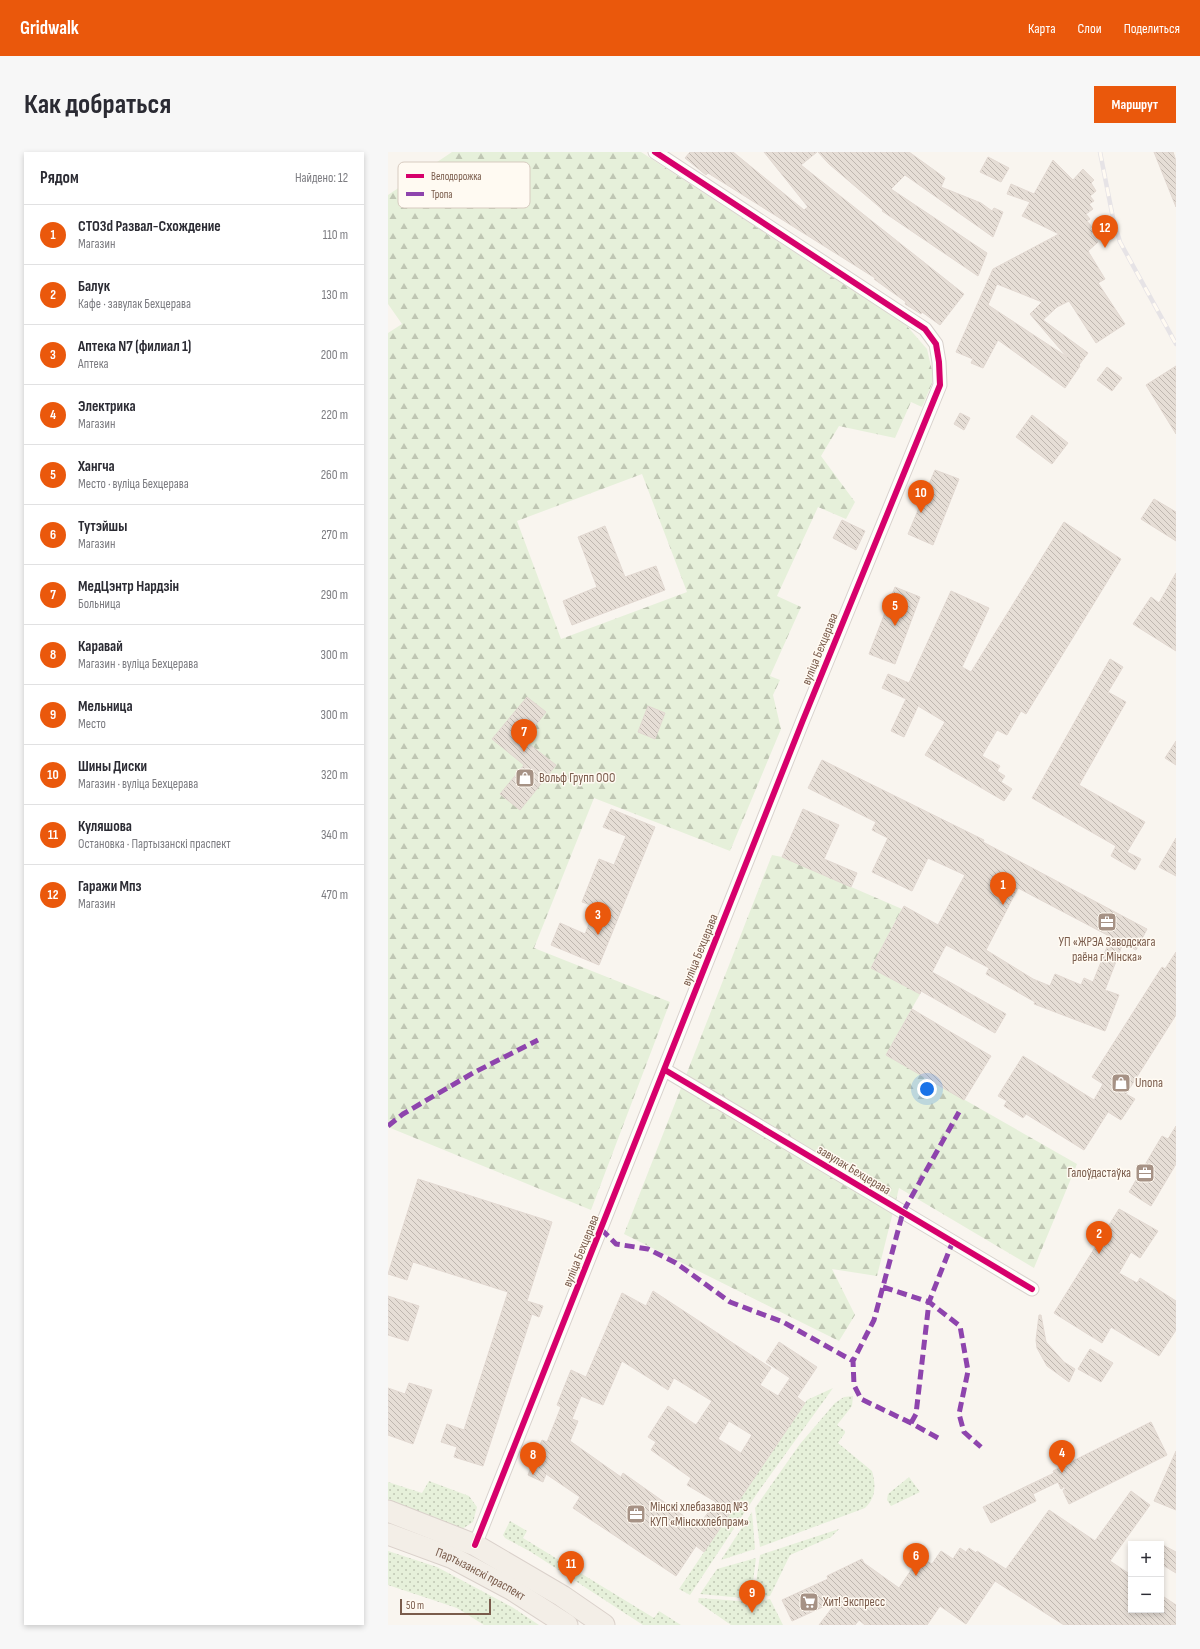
<!DOCTYPE html>
<html lang="ru">
<meta charset="utf-8">
<style>
body{margin:0;font-family:"Sofia Sans Condensed",sans-serif;background:#f7f7f7;color:#2b2b33}
.controls{position:absolute;right:12px;bottom:12px;display:grid;overflow:hidden;border-radius:0px;box-shadow:0 2px 6px #0003}
.controls button{width:36px;height:36px;display:grid;place-items:center;padding:0;border:0;border-bottom:1px solid #e1e1e2;background:#fff;color:#2b2b33;font:20px sans-serif}
.scale{position:absolute;left:12px;bottom:10px;width:91px;box-sizing:border-box;padding-left:4px;border:2px solid #7a5c4c;border-top:0;font-size:11px;line-height:14px;white-space:nowrap;color:#7a5c4c;-webkit-text-stroke:3px #fffaf2;paint-order:stroke}
.you{position:absolute;left:539px;top:937px;width:14px;height:14px;margin:-10px;border:3px solid #fff;border-radius:50%;background:#1a73e8;box-shadow:0 0 0 6px #1a73e833}
.badge{display:grid;place-items:center;width:26px;height:26px;border-radius:50%;background:#ea580c;color:#fff;font-size:13px;font-weight:700}
.pin{position:absolute;translate:-50% -33px;filter:drop-shadow(0 1px 2px #0008)}
.pin::after{content:'';position:absolute;top:21px;width:14px;height:12px;background:inherit;clip-path:polygon(0 0,100% 0,50% 100%)}
.list{margin:0;padding:0;list-style:none}
h2{display:flex;justify-content:space-between;align-items:center;height:52px;margin:0;padding:0 16px;font-size:17px}
h2 small{font-size:13px;font-weight:400;color:#7c7c81}
.list li{display:grid;grid-template-columns:26px 1fr auto;gap:12px;align-items:center;box-sizing:border-box;height:60px;padding:0 16px;border-top:1px solid #e1e1e2}
.list b{display:block;font-size:15px;white-space:nowrap}
.list p{margin:0;font-size:13px;white-space:nowrap;color:#7c7c81}
.list em{font-size:13px;font-style:normal;color:#7c7c81}
.map{position:relative;flex:none;width:788px;height:1473px;overflow:hidden;border-radius:0px}
header{display:flex;align-items:center;gap:24px;box-sizing:border-box;height:56px;padding:0 20px;background:#ea580c;color:#fff}
header strong{font-size:19px}
nav{display:flex;gap:22px;margin-inline-start:auto;font-size:14px}
.intro{display:flex;align-items:center;justify-content:space-between;box-sizing:border-box;height:96px;padding:0 24px}
h1{margin:0;font-size:28px}
.button{padding:10px 18px;border-radius:0px;background:#ea580c;color:#fff;font-size:14px;font-weight:700}
main{display:flex;gap:24px;padding:0 24px}
aside{flex:1;background:#fff;border-radius:0px;box-shadow:0 2px 6px #0003}
.map>svg:first-child{display:block}
</style>
<header>
<strong>Gridwalk</strong>
<nav><a>Карта</a><a>Слои</a><a>Поделиться</a></nav>
</header>
<div class="intro"><h1>Как добраться</h1><a class="button">Маршрут</a></div>
<main>
<aside>
<h2>Рядом<small>Найдено: 12</small></h2>
<ul class="list">
<li><span class="badge">1</span><div><b>СТО3d Развал-Схождение</b><p>Магазин</p></div><em>110 m</em></li>
<li><span class="badge">2</span><div><b>Балук</b><p>Кафе · завулак Бехцерава</p></div><em>130 m</em></li>
<li><span class="badge">3</span><div><b>Аптека N7 (филиал 1)</b><p>Аптека</p></div><em>200 m</em></li>
<li><span class="badge">4</span><div><b>Электрика</b><p>Магазин</p></div><em>220 m</em></li>
<li><span class="badge">5</span><div><b>Хангча</b><p>Место · вуліца Бехцерава</p></div><em>260 m</em></li>
<li><span class="badge">6</span><div><b>Тутэйшы</b><p>Магазин</p></div><em>270 m</em></li>
<li><span class="badge">7</span><div><b>МедЦэнтр Нардзін</b><p>Больница</p></div><em>290 m</em></li>
<li><span class="badge">8</span><div><b>Каравай</b><p>Магазин · вуліца Бехцерава</p></div><em>300 m</em></li>
<li><span class="badge">9</span><div><b>Мельница</b><p>Место</p></div><em>300 m</em></li>
<li><span class="badge">10</span><div><b>Шины Диски</b><p>Магазин · вуліца Бехцерава</p></div><em>320 m</em></li>
<li><span class="badge">11</span><div><b>Куляшова</b><p>Остановка · Партызанскі праспект</p></div><em>340 m</em></li>
<li><span class="badge">12</span><div><b>Гаражи Мпз</b><p>Магазин</p></div><em>470 m</em></li>
</ul>
</aside>
<div class="map">
<svg width="788" height="1473" viewBox="0 0 788 1473">
<defs>
<pattern id="grass-dots" width="8" height="8" patternUnits="userSpaceOnUse"><rect width="8" height="8" fill="#e6f0da"/><path d="M2 2h.1M6 6h.1" fill="none" stroke="#bfc6b3" stroke-width="1.8" stroke-linecap="round"/></pattern>
<pattern id="forest-firs" width="22" height="20" patternUnits="userSpaceOnUse"><rect width="22" height="20" fill="#e6f0da"/><path d="M5 1l3.5 6h-7zM16 11l3.5 6h-7z" fill="#bfc6b3"/></pattern>
<pattern id="building-back-hatch" width="6" height="6" patternUnits="userSpaceOnUse"><rect width="6" height="6" fill="#e6ded6"/><path d="M-1 5l2 2M0 0l6 6M5-1l2 2" fill="none" stroke="#bfb7b0"/></pattern>
</defs>
<rect width="100%" height="100%" fill="#f9f5ef"/>
<path fill="url(#grass-dots)" d="M445,1236L370,1340L302,1443L291,1437L419,1248Z
M465,1244L464,1254L449,1273L457,1279V1281L450,1291L484,1319C488,1333 488,1346 477,1356L372,1395L367,1356L412,1292L447,1251L456,1245Z
M521,1325L532,1340L503,1354L499,1348L500,1342Z
M41,1329L81,1344L89,1355L85,1370L74,1377L0,1352V1330L34,1341Z
M364,1360L367,1397L333,1408Z
M122,1369L139,1379L135,1386L266,1466L271,1459L293,1473H255L143,1400L117,1386L115,1383Z
M451,1377L443,1385L402,1403L382,1444L366,1445L372,1403Z
M0,1399L49,1415L124,1455L151,1473H96L69,1456L0,1433Z
M368,1406L363,1445L356,1446L312,1442L329,1417Z
M311,1446L365,1450L382,1447L395,1473H343L310,1450Z"/>
<path fill="url(#forest-firs)" fill-rule="evenodd" d="M64,0H253L518,173L539,197L546,227L534,255L523,250L507,286L451,274L433,304L467,350L458,367L430,355L389,444L413,455L382,524L392,528L385,543L393,577L342,699L206,646L146,796L282,850L203,1058L0,975V181L14,172L0,152V43ZM254,322L299,440L173,487L129,369Z
M384,703L394,705L514,757L483,816L532,842L498,903L689,1012L646,1116L511,1036L489,1124L444,1117L467,1163L451,1189L236,1082Z"/>
<path fill="url(#building-back-hatch)" stroke="#e2d8d1" fill-rule="evenodd" d="M302,0H345L416,58L420,55L376,0H429L413,13L576,142L552,173L534,160L533,162L517,152L518,150L486,127L487,126L320,21L318,23L297,6Z
M430,0H521L557,26L553,35L593,51L604,59L606,56L615,60L605,85L517,23L503,37L599,101L590,124L494,59L495,58L441,12Z
M766,0H785L788,9V55Z
M600,5L621,16L613,30L592,20Z
M665,8L685,28L695,17L706,28L703,31L708,39L702,44L706,49L701,52L705,57L698,62L702,67L699,69L704,75L702,76L705,80L703,82L710,90L700,99L717,127L710,131L737,172L708,191L681,149L669,155L655,168L700,201L691,213L692,214L677,236L610,188L595,216L583,211L585,207L568,200L605,117L671,82L634,64L642,50L619,42L623,32L646,42ZM609,132L654,150L642,162L679,205L600,153Z
M788,214V282L758,233Z
M719,215L734,226L724,239L709,228Z
M572,261L582,266L576,278L566,272Z
M644,263L680,291L664,312L628,285Z
M547,318L571,327L545,393L520,382Z
M766,347L788,360V389L753,367Z
M454,368L477,379L468,398L445,386Z
M676,370L733,407L638,562L633,559L619,583L609,578L594,604L612,614L609,619L617,624L613,630L624,637L616,649L537,603L557,570L530,554L516,585L503,579L518,547L494,536L500,522L521,531L563,439L601,456L574,515L583,520Z
M217,374L237,425L268,414L277,438L184,473L175,449L209,435L190,385Z
M788,421V499L745,472L763,445L771,451Z
M507,435L532,445L507,512L481,502Z
M722,507L735,515L720,540L738,550L691,633L757,670L739,700L753,707L747,718L723,704L728,694L644,646Z
M139,545L158,560L136,588L168,613L132,658L112,642L136,613L104,587Z
M260,554L277,561L267,587L250,580Z
M788,589V613L777,606Z
M434,608L596,688L595,690L759,777L748,798L735,791L717,838L731,843L717,879L646,852L647,850L598,822L601,816L558,793L544,820L618,862L607,881L533,839L532,842L483,816L516,754L550,773L577,723L540,706L524,739L484,720L500,686L484,678L488,670L420,636ZM630,736L723,785L705,830L696,826L693,833L667,822L662,834L645,827L598,798Z
M223,657L267,675L211,813L163,793L172,771L197,782L208,755L194,750L211,707L226,713L238,684L215,675Z
M415,657L451,673L436,707L469,721L463,735L394,705Z
M788,686V724L771,715Z
M788,800V863L738,942L747,947L733,968L720,960L696,998L638,962L635,966L616,954L619,949L610,944L635,904L706,948L715,932L704,925L774,815L777,817Z
M524,857L603,904L576,948L498,903Z
M788,974V1012L763,1054L741,1040L774,984L780,987Z
M30,1027L164,1070L139,1149L155,1154L151,1165L144,1162L95,1314L66,1305L69,1295L53,1290L59,1272L76,1278L120,1140L25,1110L19,1128L0,1122Z
M731,1057L770,1079L752,1106L743,1100L731,1121L749,1131L752,1126L788,1149V1178L771,1204L723,1175L714,1191L666,1161Z
M265,1139L383,1216L372,1233L390,1244L402,1226L378,1210L391,1190L429,1215L409,1245L417,1251L316,1400L308,1394L288,1424L185,1356L192,1345L158,1322L155,1330L140,1323L154,1288L159,1290L173,1255L169,1253L183,1218L198,1225L234,1141L258,1154ZM234,1209L280,1238L286,1226L324,1249L308,1273L280,1254L260,1285L268,1290L263,1298L303,1326L299,1333L328,1350L310,1374L235,1321L233,1325L182,1289L190,1269L184,1267L193,1244L215,1253ZM341,1269L364,1283L353,1301L330,1287Z
M0,1144L31,1154L20,1189L0,1183Z
M651,1163H653L658,1190L676,1210L687,1217L681,1230L659,1214L649,1196L648,1188Z
M702,1197L725,1211L713,1230L690,1217Z
M21,1231L44,1238L25,1292L0,1283V1236L17,1242Z
M763,1270L779,1303L681,1352L675,1339L678,1334L673,1337L670,1330L645,1342L648,1349L603,1371L595,1355L666,1321L665,1319Z
M788,1299V1358L766,1349Z
M743,1339L762,1353L722,1409L743,1423V1458H773V1443L788,1453V1473H676L607,1429L578,1472L552,1454L539,1473H477L471,1468L467,1473H431L450,1448L404,1469L394,1448L440,1427L439,1424L474,1407L476,1411L511,1436L532,1405L544,1412L553,1399L565,1407L572,1396L578,1400L581,1396L588,1401L589,1399L618,1417L661,1358L707,1389Z
M773,1392L788,1400V1421L773,1412Z"/>
<g fill="none" stroke-linecap="round" stroke-linejoin="round">
<defs>
<path id="street" d="M277,918L644,1137
M87,1393L415,568L552,233L551,210L548,192L537,177L267,0"/>
<g id="primary">
<path d="M0,1359L87,1393L174,1444L216,1473"/>
<path id="s1" d="M0,1382L65,1406L123,1437L179,1473"/>
</g>
</defs>
<use href="#street" stroke="#d9d2cd" stroke-width="15"/>
<use href="#primary" stroke="#dad1cb" stroke-width="23"/>
<use href="#street" stroke="#fefefd" stroke-width="13"/>
<use href="#primary" stroke="#f3eee7" stroke-width="21"/>
<defs>
<path id="rail" d="M712,0L725,66L732,90L788,192"/>
</defs>
<use href="#rail" stroke="#e6e3e6" stroke-width="4.5"/>
<use href="#rail" stroke="#fffaf2" stroke-width="3" stroke-dasharray="9" stroke-linecap="butt"/>
<path stroke="#8e44ad" stroke-width="5" stroke-dasharray="10 5" stroke-linecap="butt" d="M0,974L15,962L85,921L150,888
M213,1077L228,1092L260,1097L288,1111L342,1150L395,1170L465,1209
M495,1135L541,1150L572,1174L580,1219L571,1262L576,1280L593,1295
M523,1271L528,1262L541,1150L565,1089
M550,1286L523,1271L473,1247L466,1233L465,1209L486,1168L515,1060L571,960"/>
<defs>
<path id="cycleway" d="M277,918L644,1137
M87,1393L415,568L552,233L551,210L548,192L537,177L267,0"/>
</defs>
<use href="#cycleway" stroke="#fffaf2" stroke-width="8"/>
<use href="#cycleway" stroke="#d6006c" stroke-width="6"/>
</g>
<defs>
<symbol id="shop-square" viewBox="-11 -11 22 22"><rect x="-9" y="-9" width="18" height="18" rx="4" fill="#a69285" stroke="#fffaf2"/><path d="M-5-2.5h2.3a2.7 3.5 0 0 1 5.4 0H5L5.5 6h-11ZM-1.5-2.5h3a1.5 2.3 0 0 0-3 0Z" fill="#fff"/></symbol>
<symbol id="office-square" viewBox="-11 -11 22 22"><rect x="-9" y="-9" width="18" height="18" rx="4" fill="#a69285" stroke="#fffaf2"/><path d="M-6-3h4V-5.5h4V-3h4V5H-6ZM-1-4.5V-3h2v-1.5ZM-6 0V1H6V0Z" fill="#fff"/></symbol>
<symbol id="supermarket-square" viewBox="-11 -11 22 22"><rect x="-9" y="-9" width="18" height="18" rx="4" fill="#a69285" stroke="#fffaf2"/><path d="M-6-5.5h2.5l.6 2H6L4.5 2H-2.5L-4.4-4H-6ZM-1.5 3.2a1.3 1.3 0 1 0 .1 0ZM3 3.2a1.3 1.3 0 1 0 .1 0Z" fill="#fff"/></symbol>
</defs>
<g fill-rule="evenodd">
<use href="#shop-square" x="126" y="615" width="22" height="22"/>
<use href="#office-square" x="708" y="759" width="22" height="22"/>
<use href="#shop-square" x="722" y="920" width="22" height="22"/>
<use href="#office-square" x="746" y="1010" width="22" height="22"/>
<use href="#office-square" x="237" y="1351" width="22" height="22"/>
<use href="#supermarket-square" x="410" y="1439" width="22" height="22"/>
</g>
<g text-anchor="middle" dominant-baseline="central" stroke-width="3" stroke-linejoin="round" paint-order="stroke">
<g font-size="13" fill="#7a5c4c" stroke="#fffaf2">
<text transform="translate(432 497) rotate(-68)">вуліца Бехцерава</text>
<text transform="translate(312 798) rotate(-68)">вуліца Бехцерава</text>
<text transform="translate(466 1018) rotate(31)">завулак Бехцерава</text>
<text transform="translate(193 1099) rotate(-68)">вуліца Бехцерава</text>
<text stroke="none"><textPath href="#s1" startOffset="101">Партызанскі праспект</textPath></text>
</g>
<g font-size="13" fill="#7a5c4c" stroke="#fffaf2" text-anchor="start">
<text x="151" y="626">Вольф Групп ООО</text>
<text x="719" y="790" text-anchor="middle">УП «ЖРЭА Заводскага<tspan x="719" dy="15">раёна г.Мінска»</tspan></text>
<text x="747" y="931">Unona</text>
<text x="743" y="1021" text-anchor="end">Галоўдастаўка</text>
<text x="262" y="1355">Мінскі хлебазавод №3<tspan x="262" dy="15">КУП «Мінскхлебпрам»</tspan></text>
<text x="435" y="1450">Хит! Экспресс</text>
</g>
</g>
<rect x="10" y="10" width="132" height="46" rx="6" fill="#fffaf2" stroke="#d7cbc0" stroke-width="1"/>
<rect x="18" y="22" width="18" height="4" fill="#d6006c"/>
<rect x="18" y="40" width="18" height="4" fill="#8e44ad"/>
<g font-size="11" fill="#7a5c4c">
<text x="43" y="28">Велодорожка</text>
<text x="43" y="46">Тропа</text>
</g>
</svg>
<div class="controls">
<button>+</button>
<button>−</button>
</div>
<div class="scale">50 m</div>
<div class="you"></div>
<div class="pin badge" style="left:615px;top:753px">1</div>
<div class="pin badge" style="left:711px;top:1102px">2</div>
<div class="pin badge" style="left:210px;top:783px">3</div>
<div class="pin badge" style="left:674px;top:1321px">4</div>
<div class="pin badge" style="left:507px;top:474px">5</div>
<div class="pin badge" style="left:528px;top:1424px">6</div>
<div class="pin badge" style="left:136px;top:600px">7</div>
<div class="pin badge" style="left:145px;top:1323px">8</div>
<div class="pin badge" style="left:364px;top:1461px">9</div>
<div class="pin badge" style="left:533px;top:361px">10</div>
<div class="pin badge" style="left:183px;top:1432px">11</div>
<div class="pin badge" style="left:717px;top:96px">12</div>
</div>
</main>
